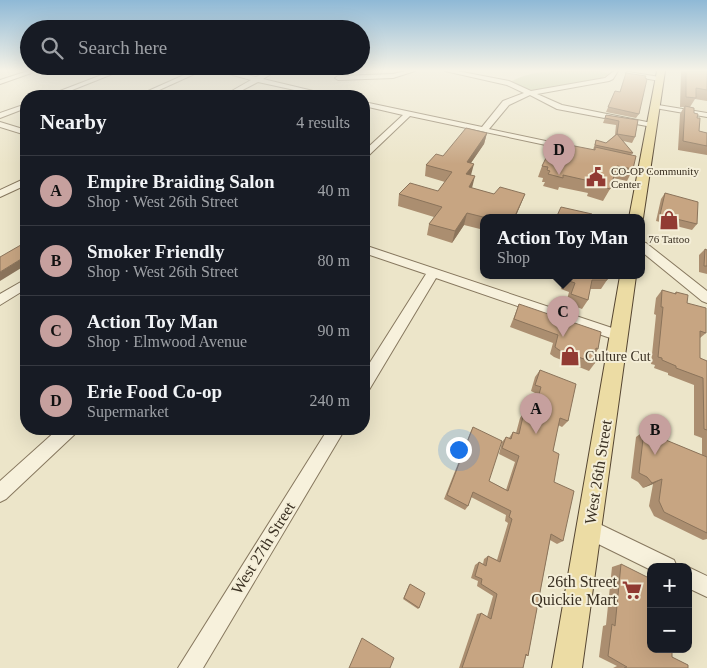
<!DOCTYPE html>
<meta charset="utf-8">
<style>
body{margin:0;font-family:"Times New Roman",serif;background:#242831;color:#f1f3f6}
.controls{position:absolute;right:15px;bottom:15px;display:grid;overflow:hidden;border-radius:10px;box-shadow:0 5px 20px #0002}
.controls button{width:45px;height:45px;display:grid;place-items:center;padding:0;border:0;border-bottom:1px solid #363941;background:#171b24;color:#f1f3f6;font:25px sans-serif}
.you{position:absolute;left:458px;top:449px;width:18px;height:18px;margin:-12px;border:4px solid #fff;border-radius:50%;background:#1a73e8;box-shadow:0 0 0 8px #1a73e833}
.badge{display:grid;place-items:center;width:32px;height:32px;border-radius:50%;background:#c6a09e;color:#111;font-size:16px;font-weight:700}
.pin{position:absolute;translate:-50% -41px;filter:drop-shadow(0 1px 2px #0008)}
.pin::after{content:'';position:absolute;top:26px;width:18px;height:15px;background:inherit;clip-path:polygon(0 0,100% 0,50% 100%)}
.popup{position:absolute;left:480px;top:214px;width:165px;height:65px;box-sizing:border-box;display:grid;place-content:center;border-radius:10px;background:#171b24;filter:drop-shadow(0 1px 4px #0005);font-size:16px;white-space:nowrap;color:#9ea1a6}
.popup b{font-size:19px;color:#f1f3f6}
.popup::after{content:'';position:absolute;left:50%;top:100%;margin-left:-10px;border:10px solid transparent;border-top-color:#171b24}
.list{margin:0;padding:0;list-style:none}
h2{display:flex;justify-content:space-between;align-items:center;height:65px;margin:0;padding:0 20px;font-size:21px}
h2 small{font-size:16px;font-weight:400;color:#9ea1a6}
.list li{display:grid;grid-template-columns:32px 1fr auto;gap:15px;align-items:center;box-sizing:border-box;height:70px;padding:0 20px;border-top:1px solid #363941}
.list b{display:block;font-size:19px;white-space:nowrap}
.list p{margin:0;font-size:16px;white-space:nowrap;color:#9ea1a6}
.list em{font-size:16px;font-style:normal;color:#9ea1a6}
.icon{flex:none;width:28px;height:28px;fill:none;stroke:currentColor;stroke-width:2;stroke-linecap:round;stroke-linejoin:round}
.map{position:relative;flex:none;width:707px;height:668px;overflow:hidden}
.search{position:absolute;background:#171b24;box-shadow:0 5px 20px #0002;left:20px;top:20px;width:350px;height:55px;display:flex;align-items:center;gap:12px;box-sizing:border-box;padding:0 18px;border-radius:28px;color:#9ea1a6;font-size:19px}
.panel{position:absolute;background:#171b24;box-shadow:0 5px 20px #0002;left:20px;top:90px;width:350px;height:345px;border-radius:20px}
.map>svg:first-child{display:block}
</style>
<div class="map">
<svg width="707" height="668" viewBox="0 0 707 668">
<rect width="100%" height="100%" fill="#ece5c9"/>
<path fill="#c1ca9d" d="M600,71L610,74L599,79L534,91L510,82C537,67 570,71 600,71Z"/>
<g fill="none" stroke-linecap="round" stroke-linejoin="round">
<defs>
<path id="minor" d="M28,71H37L0,84V80Z
M112,71H120L57,96H47Z
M193,71H201L146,96H137Z
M218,71H229L256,77L269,71H276L263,79L334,96H322L258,82L231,96H223L251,80Z
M405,71H415L393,78L338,80L335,78L338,76L393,74Z
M445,71H457L509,81L531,91L605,78L614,71H618L613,79L609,81L537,94L562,105L652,123L656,125L652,127L557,109L530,95L509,105L489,129L574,147V151L410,116L367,157L364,158V151L403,115L364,106V102L482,127L503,101L524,93L507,85Z
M628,72L660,77L663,79L660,81L626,75V73Z
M26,104V108L0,118V113Z
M652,104L707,113V117L655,108H652Z
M0,122L26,130V135L0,127Z
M26,178V185L0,197V190Z
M642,242L646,243L707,291V303L702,301L642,252Z
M364,245L624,332L626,336L624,340L619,341L436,278L369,390L364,392V372L426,274L364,253Z
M26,279V289L0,305V294Z
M58,429H77L75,434L6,499L0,502V481Z
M328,429H345L203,668H178Z
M589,519L674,560L677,567H651V570L582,536L579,529L582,522Z
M688,567L707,576V597L688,588Z"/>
<path id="major" d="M657,71H665L643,218H629Z
M620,276H636L582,668H552Z"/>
</defs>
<use href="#minor" stroke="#87785f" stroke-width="2"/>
<use href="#major" stroke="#564632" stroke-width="2"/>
<use href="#minor" fill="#f7f1dc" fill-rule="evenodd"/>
<use href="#major" fill="#ecdca4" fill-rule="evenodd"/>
</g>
<path fill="#ab8e70" d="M682,71H707V101L695,99L690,107L694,113L697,118L699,131L707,133V155L678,150L680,114L684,107H680L681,72Z
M626,73L639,114L636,118L606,112L615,91L620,92Z
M606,115L638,120L635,137L632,143L623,141L633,153L631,155L633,169L627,181L613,178L610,189L603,201L587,196L588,193L559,187L558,190L543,186L545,182H542L543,178L538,177L542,166L593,150L596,140L606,143L615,135L616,125L603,123Z
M487,133L484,144L471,163V175L472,188L494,194H525L515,218H484V230L464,225L452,243L427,235L429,224L434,217L398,206L399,194L438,191L445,182L425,176L426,165Z
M665,193L697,224L692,230L656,221L661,199Z
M705,249L707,250V274L699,272V255Z
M558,276H608L607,280L601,289H590L588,300L582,309L566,303L569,292L561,289L564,279L557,277Z
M662,290L674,294L676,292L687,303L706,333L700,338V358L707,361V539L703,540L654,516L649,506L653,484L643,488L638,482L631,478L636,437L644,431L702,455V438L694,435V385L668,375V373L654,368L655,365L651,364L656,315L654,314L656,298Z
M519,304L598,349L596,352L595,363L589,371L554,357L550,354L553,343L510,327Z
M540,370L568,421L562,427L558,425L553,451L554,482L563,541L557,544L550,540L528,656H526L523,668H459L477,614L481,613L487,617L493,596L477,586L478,581L471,578L475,565L479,562L483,564L484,559L488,556L497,560L508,523L505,521L506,515L471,497L468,506L465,510L444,499L470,433L473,427L489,481L506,490L515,462L499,454L502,442L506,437L509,438L513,432L516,433L520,418L524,412L531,415L537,394L531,391L535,377Z
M621,564L672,657L688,668H613L617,666L599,657L603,626L606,625L612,567Z
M409,585L419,608L418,609L403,599Z"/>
<path fill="#8b745b" d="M487,133L484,144L464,173L467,162Z
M474,164L471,175L466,174Z
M475,176L472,188L469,187Z
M525,194L515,218H514Z
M467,213L464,225L452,243L455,231Z
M26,256V265L0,281V272Z
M662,479L653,484L643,488L652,483Z"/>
<path fill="#c7a582" stroke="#8b745b" d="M686,71H707V90L696,88V98L686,97Z
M626,73L646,76L645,78L647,79L639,114L608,107L615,91L620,92Z
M685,106L694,108V113L698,114L697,118H700L699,131L707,133V146L683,141Z
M606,115L638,120L635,137L617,134L633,153L595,145L596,140L606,143L617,134L619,121L605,118Z
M466,128L487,133L467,162L474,164L466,174L475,176L469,187L494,194L500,187L525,194L514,218H487L467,213L455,231L429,224L442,207L399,194L410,183L438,191L452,172L426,165L436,154L443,156Z
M554,142L595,150V147L636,156L633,169L617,166L610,189L593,184L594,182L563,175V178L548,174L550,171L547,170L548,167L542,166Z
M665,193L698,202L697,224L660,215Z
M561,207L592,214L591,218H556Z
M26,242V256L0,272V257Z
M705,249L707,250V266H704Z
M567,276H608L607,280H592L588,300L571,294L575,283L566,280Z
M662,290L676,294V292L688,295L687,303L706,308V333L700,331V358L707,361V430L704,429L703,378L676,368V366L662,360V358L658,357L663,307H661Z
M519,304L601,332L598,349L596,348L595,363L559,350L555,347L558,335L514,319Z
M540,370L576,384L568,421L560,418L553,451L559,454L554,482L574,491L563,541L551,534L528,656L526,654L523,668H462L481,613L491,619L497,594L481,584L482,579L475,576L479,562L486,566L488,556L500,562L512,519L509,517L511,511L473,492L468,506L447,495L473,427L502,441L489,481L508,491L519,456L502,448L506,437L511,439L513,432L519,434L524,412L533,415L541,387L535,385Z
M644,431L707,457V533L664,512L659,501L662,479L652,483L647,477L639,473Z
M621,564L651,579V649H672V657L688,665V668H624L627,667L608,656L612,624L615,626Z
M410,584L425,593L419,608L404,598Z
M362,638L394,658L390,668H349Z"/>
<linearGradient id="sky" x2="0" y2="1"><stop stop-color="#8fb9d6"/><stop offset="0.43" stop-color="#f6f3e7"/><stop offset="1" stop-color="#f6f3e7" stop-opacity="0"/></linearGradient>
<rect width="707" height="164" fill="url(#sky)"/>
<defs>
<symbol id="civic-bare" viewBox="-9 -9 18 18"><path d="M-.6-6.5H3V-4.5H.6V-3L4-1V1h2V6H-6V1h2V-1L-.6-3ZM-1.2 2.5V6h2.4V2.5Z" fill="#923b33" stroke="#f4eed8" stroke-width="2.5" paint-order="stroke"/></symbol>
<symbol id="shop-bare" viewBox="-9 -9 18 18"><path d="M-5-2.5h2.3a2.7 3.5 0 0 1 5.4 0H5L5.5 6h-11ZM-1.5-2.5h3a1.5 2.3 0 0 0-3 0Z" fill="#923b33" stroke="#f4eed8" stroke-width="2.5" paint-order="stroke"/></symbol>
<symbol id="supermarket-bare" viewBox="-9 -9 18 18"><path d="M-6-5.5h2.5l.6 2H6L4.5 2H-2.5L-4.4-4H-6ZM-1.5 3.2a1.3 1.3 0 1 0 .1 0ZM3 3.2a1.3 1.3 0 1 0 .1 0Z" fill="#923b33" stroke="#f4eed8" stroke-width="2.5" paint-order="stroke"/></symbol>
</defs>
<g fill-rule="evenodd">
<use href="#civic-bare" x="582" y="163" width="28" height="28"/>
<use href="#shop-bare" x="655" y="206" width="28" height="28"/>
<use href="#shop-bare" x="556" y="342" width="28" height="28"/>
<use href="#supermarket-bare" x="618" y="576" width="28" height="28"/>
</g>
<g text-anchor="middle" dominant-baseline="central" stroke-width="4" stroke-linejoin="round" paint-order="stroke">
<g font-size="11" fill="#392f21" stroke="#f4eed8" text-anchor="start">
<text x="611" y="171">CO-OP Community<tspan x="611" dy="13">Center</tspan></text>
<text x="669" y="239" text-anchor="middle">76 Tattoo</text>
</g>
<g font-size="14" fill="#392f21" stroke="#f4eed8" text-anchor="start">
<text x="585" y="356">Culture Cut</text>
</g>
<g font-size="16" fill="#392f21" stroke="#f4eed8">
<text transform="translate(598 472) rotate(-81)">West 26th Street</text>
<text transform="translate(263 548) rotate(-58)">West 27th Street</text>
</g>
<g font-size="16" fill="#392f21" stroke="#f4eed8" text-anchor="end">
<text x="617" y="581">26th Street<tspan x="617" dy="18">Quickie Mart</tspan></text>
</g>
</g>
</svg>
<div class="controls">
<button>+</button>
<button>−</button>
</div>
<div class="you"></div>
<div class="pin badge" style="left:536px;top:434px">A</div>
<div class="pin badge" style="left:655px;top:455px">B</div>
<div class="pin badge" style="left:563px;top:337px">C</div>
<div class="popup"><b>Action Toy Man</b>Shop</div>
<div class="pin badge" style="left:559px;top:175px">D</div>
<div class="search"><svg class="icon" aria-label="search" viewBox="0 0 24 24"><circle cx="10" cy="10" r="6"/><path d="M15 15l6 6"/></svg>Search here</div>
<section class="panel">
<h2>Nearby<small>4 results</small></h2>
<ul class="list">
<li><span class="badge">A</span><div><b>Empire Braiding Salon</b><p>Shop · West 26th Street</p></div><em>40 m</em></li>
<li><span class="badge">B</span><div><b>Smoker Friendly</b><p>Shop · West 26th Street</p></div><em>80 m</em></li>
<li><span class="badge">C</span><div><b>Action Toy Man</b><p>Shop · Elmwood Avenue</p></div><em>90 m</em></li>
<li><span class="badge">D</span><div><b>Erie Food Co-op</b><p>Supermarket</p></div><em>240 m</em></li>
</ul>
</section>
</div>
